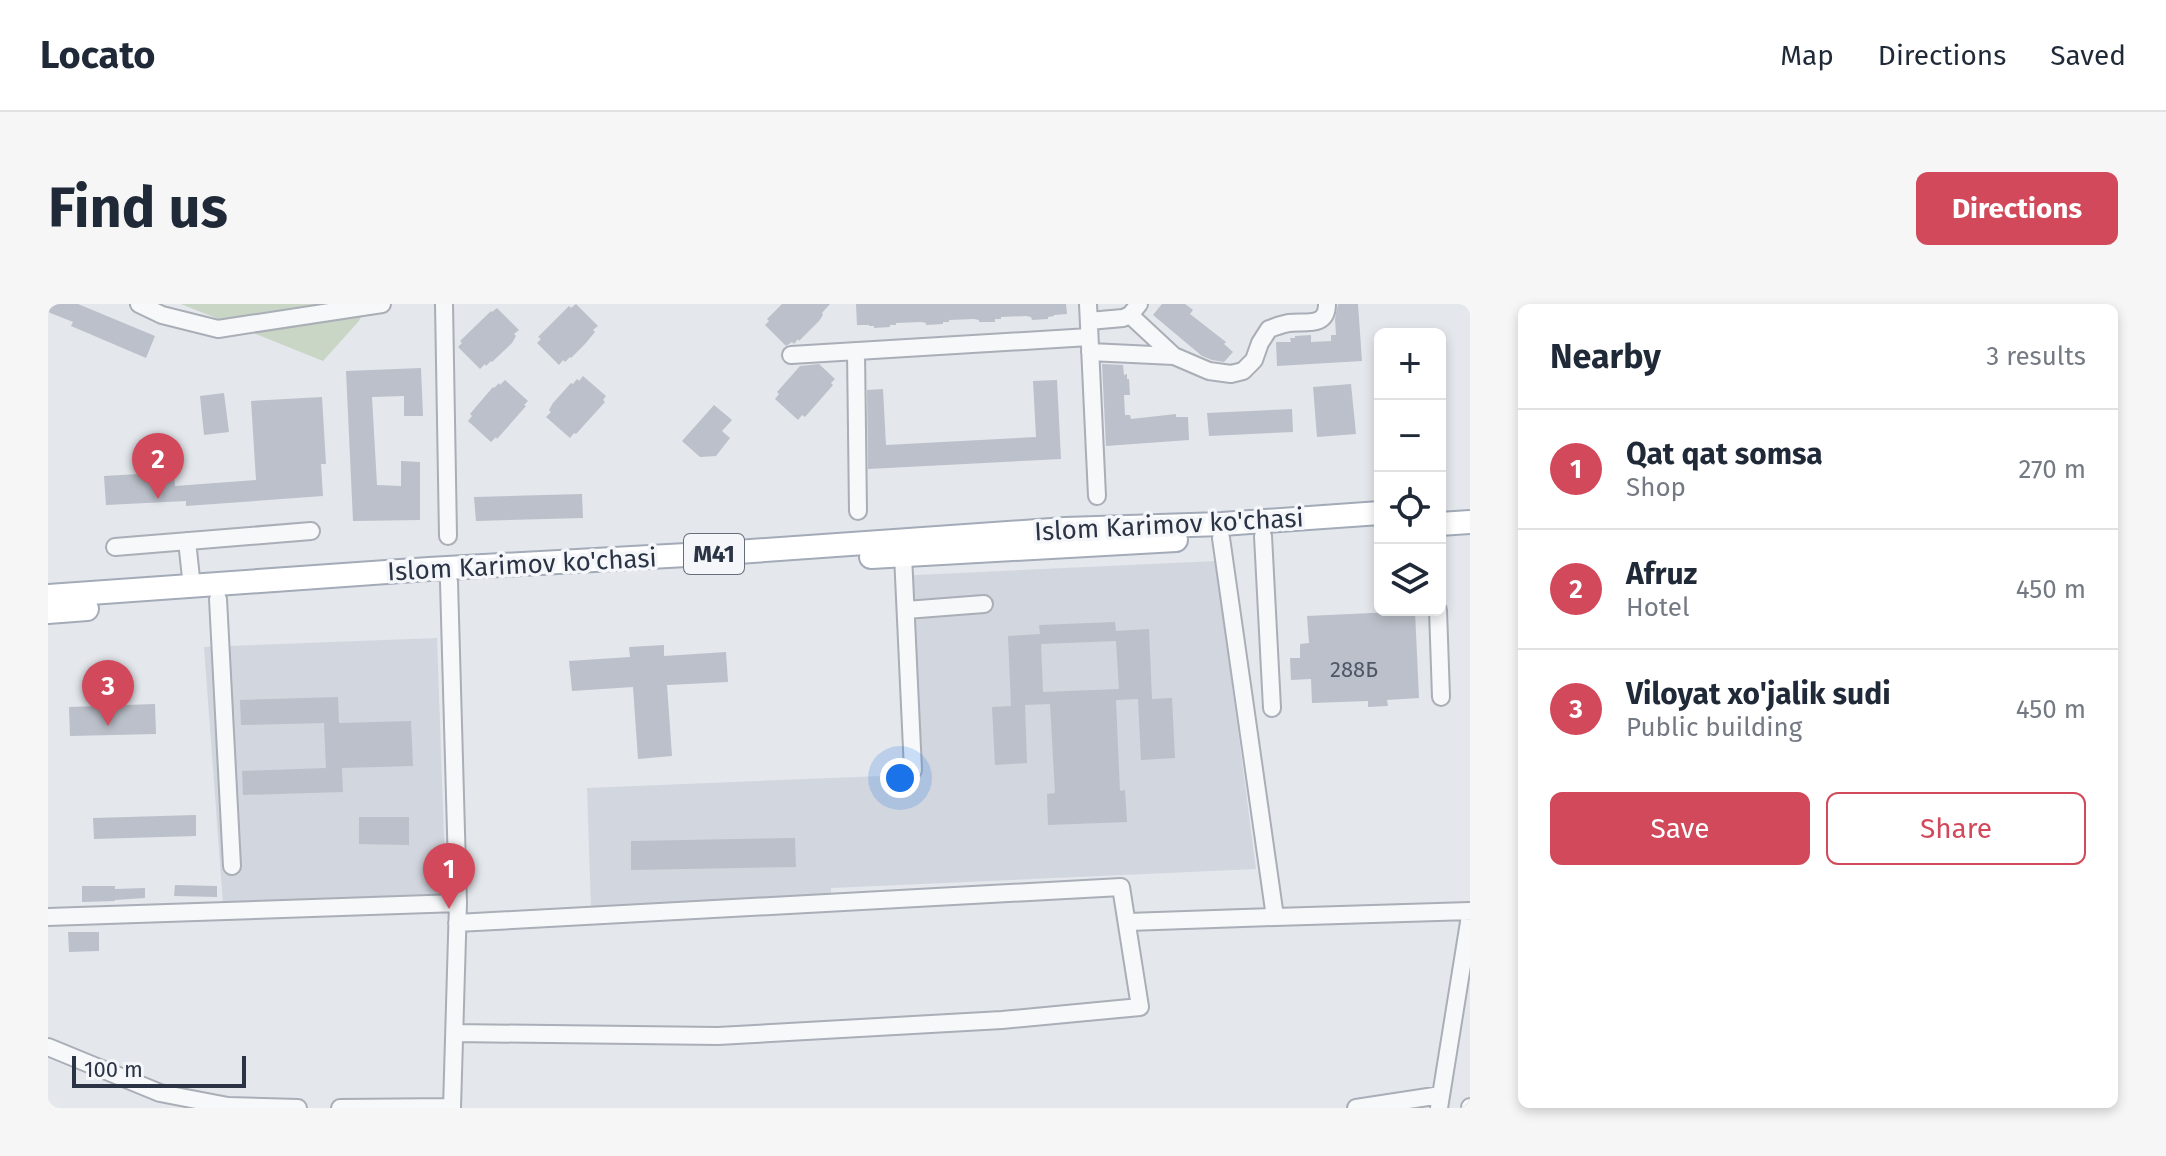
<!DOCTYPE html>
<meta charset="utf-8">
<style>
body{margin:0;font-family:"Fira Sans",sans-serif;background:#f6f6f7;color:#1f2937}
.controls{position:absolute;right:24px;top:24px;display:grid;overflow:hidden;border-radius:12px;box-shadow:0 4px 12px #0003}
.controls button{width:72px;height:72px;display:grid;place-items:center;padding:0;border:0;border-bottom:2px solid #e0e1e3;background:#fff;color:#1f2937;font:40px sans-serif}
.scale{position:absolute;left:24px;bottom:20px;width:174px;box-sizing:border-box;padding-left:8px;border:4px solid #2b3445;border-top:0;font-size:22px;line-height:28px;white-space:nowrap;color:#2b3445;-webkit-text-stroke:6px #f4f6f9;paint-order:stroke}
.you{position:absolute;left:852px;top:474px;width:28px;height:28px;margin:-20px;border:6px solid #fff;border-radius:50%;background:#1a73e8;box-shadow:0 0 0 12px #1a73e833}
.badge{display:grid;place-items:center;width:52px;height:52px;border-radius:50%;background:#d1495b;color:#fff;font-size:26px;font-weight:700}
.pin{position:absolute;translate:-50% -66px;filter:drop-shadow(0 2px 4px #0008)}
.pin::after{content:'';position:absolute;top:42px;width:28px;height:24px;background:inherit;clip-path:polygon(0 0,100% 0,50% 100%)}
.list{margin:0;padding:0;list-style:none}
h2{display:flex;justify-content:space-between;align-items:center;height:104px;margin:0;padding:0 32px;font-size:34px}
h2 small{font-size:26px;font-weight:400;color:#747a83}
.list li{display:grid;grid-template-columns:52px 1fr auto;gap:24px;align-items:center;box-sizing:border-box;height:120px;padding:0 32px;border-top:2px solid #e0e1e3}
.list b{display:block;font-size:30px;white-space:nowrap}
.list p{margin:0;font-size:26px;white-space:nowrap;color:#747a83}
.list em{font-size:26px;font-style:normal;color:#747a83}
.actions{display:flex;gap:16px;padding:24px 32px}
.actions a{flex:1;padding:18px 0;border:2px solid #d1495b;border-radius:12px;text-align:center;font-size:28px;color:#d1495b}
.actions .main{background:#d1495b;color:#fff}
.icon{flex:none;width:44px;height:44px;fill:none;stroke:currentColor;stroke-width:2;stroke-linecap:round;stroke-linejoin:round}
.map{position:relative;flex:none;width:1422px;height:804px;overflow:hidden;border-radius:12px}
header{display:flex;align-items:center;gap:48px;box-sizing:border-box;height:112px;padding:0 40px;background:#fff;border-bottom:2px solid #e0e1e3}
header strong{font-size:38px}
nav{display:flex;gap:44px;margin-inline-start:auto;font-size:28px}
.intro{display:flex;align-items:center;justify-content:space-between;box-sizing:border-box;height:192px;padding:0 48px}
h1{margin:0;font-size:56px}
.button{padding:20px 36px;border-radius:12px;background:#d1495b;color:#fff;font-size:28px;font-weight:700}
main{display:flex;gap:48px;padding:0 48px}
aside{flex:1;background:#fff;border-radius:12px;box-shadow:0 4px 12px #0003}
.map>svg:first-child{display:block}
</style>
<header>
<strong>Locato</strong>
<nav><a>Map</a><a>Directions</a><a>Saved</a></nav>
</header>
<div class="intro"><h1>Find us</h1><a class="button">Directions</a></div>
<main>
<div class="map">
<svg width="1422" height="804" viewBox="0 0 1422 804">
<rect width="100%" height="100%" fill="#e4e7ec"/>
<path fill="#d2d6de" d="M1168,257L1208,565L783,584V594L543,603L539,484L858,471L847,272Z
M389,334L398,590L175,600L156,343Z"/>
<path fill="#c9d6c5" d="M133,0H319L311,17L275,57Z"/>
<path fill="#bbc0ca" fill-rule="evenodd" d="M0,0H30L107,32L98,54L23,22L25,18L0,8Z
M528,0L550,22L545,26L547,28L537,40L523,54L522,53L517,58L515,56L511,61L489,39L493,35L490,33L521,2L523,4Z
M734,0H782L774,9L775,11L771,17L751,37L750,35L746,40L744,38L738,42L717,21L721,17L719,15Z
M808,0H1018L1019,10L1006,11V12L1000,13V15L984,16L983,13L978,12L953,13V15H947V18H931V16L926,15L901,16V18H895V20L878,21V19L873,18L848,19V21H842V23L826,24V22H821V21H809Z
M1114,0H1137L1145,6L1142,10L1178,38L1176,40L1185,48L1176,58L1164,56L1154,52L1105,11Z
M1290,0H1310L1314,57L1229,62L1228,38H1243L1242,34H1247V32L1263,31V38L1283,37V31H1288L1287,15Z
M449,4L471,26L466,30L468,32L464,39L444,58L443,57L438,62L437,60L432,65L410,43L414,39L412,37L443,7L444,8Z
M771,60L787,75L783,79L785,81L757,113L754,111L750,116L727,95L731,90L729,88L752,62Z
M1054,60L1075,61L1076,71L1079,70V75H1081L1082,91H1076L1077,111H1082L1083,115L1128,110V113H1140L1141,136L1058,142Z
M373,64L375,112H356V92L324,93L329,181L353,182V157L372,158V216L305,217L298,67Z
M535,72L558,92L555,96L557,98L528,130L526,129L522,134L498,113L503,108L501,106L505,99L523,79L525,80L529,75L531,77Z
M457,76L480,97L476,101L478,102L449,135L448,133L443,138L420,117L424,112L422,110L427,104L445,83L446,84L451,79L452,81Z
M1009,76L1013,155L820,165L819,86L835,85L838,141L988,133L985,77Z
M1303,80L1308,130L1269,133L1265,83Z
M176,89L181,128L156,131L152,92Z
M274,93L278,160H273L275,192L138,202V197L58,201L56,172L126,168L127,182L208,176L203,97Z
M666,101L684,116L674,127L682,134L668,152L652,153L634,137Z
M1244,105L1245,128L1161,132L1159,109Z
M534,190L535,214L428,217L426,193Z
M1367,307L1371,394L1339,396L1340,402L1320,403V397L1264,399L1263,375L1243,376L1242,354H1252V340L1261,339L1259,312Z
M1067,318L1068,327L1101,325L1104,395L1124,394L1127,454L1093,456L1090,395L1068,396L1072,487L1077,486L1079,518L1000,521L999,490L1007,489L1002,400L977,401L979,459L947,461L944,403L963,402L960,332L992,330L991,321ZM1068,337L1071,385L995,388L993,340Z
M616,341V352L678,348L680,378L619,381L624,452L590,455L585,383L524,387L521,357L582,353L581,343Z
M290,393L291,419L363,417L365,462L294,464L295,488L195,491L194,467L278,464L276,419L193,421L192,396Z
M107,400L108,430L22,432L21,403Z
M148,511V532L46,535L45,514Z
M311,513H361V541L311,540Z
M747,534L748,563L583,566V537Z
M127,581L169,582V593L126,592Z
M34,582H67V585L97,584V594L67,596V597L34,598Z
M20,628H51V647L21,648Z"/>
<g fill="none" stroke-linecap="round" stroke-linejoin="round">
<defs>
<path id="minor" d="M91,0L114,11L170,25L334,0
M396,0L400,232
M1040,0L1049,192
M1082,11L1126,52
M1041,17L1075,14L1082,11L1091,0
M808,47L810,207
M1042,48L1126,52L1161,67L1183,70L1195,67L1206,56L1212,39L1221,25C1227,23 1234,20 1241,19C1257,17 1279,24 1279,0
M743,51L1041,33
M1215,232L1224,404
M139,237L144,283
M67,243L263,227
M855,251L865,466
M401,278L410,599L404,804
M170,295L184,562
M858,306L936,300
M1390,306L1393,393
M0,613L410,599
M1227,613L1422,607
M1080,618L1227,613L1173,234
M407,729L670,732L954,716L1092,703L1073,583L409,619
M0,743L112,789L180,802L250,804
M292,804L404,803
M1308,804L1393,791
M1391,804L1422,612
M1422,804V803"/>
<path id="major" d="M1392,220L1422,218
M823,253L1128,236
M0,292L381,265L675,249L1017,225L1174,220L1332,209
M0,308L39,305"/>
</defs>
<use href="#minor" stroke="#a9aeb7" stroke-width="20"/>
<use href="#major" stroke="#a3abb8" stroke-width="26"/>
<use href="#minor" stroke="#f7f8fa" stroke-width="16"/>
<use href="#major" stroke="#fff" stroke-width="22"/>
</g>
<g text-anchor="middle" dominant-baseline="central" stroke-width="7" stroke-linejoin="round" paint-order="stroke">
<g font-size="22" fill="#4f5766">
<text x="1306" y="365">288Б</text>
</g>
<rect fill="#f4f6f9" stroke="#676e7b" stroke-width="2" x="636" y="230" width="60" height="40" rx="6"/>
<g font-size="24" font-weight="bold" fill="#2b3445">
<text x="666" y="250">M41</text>
</g>
<g font-size="26" fill="#2b3445" stroke="#f4f6f9">
<text transform="translate(1121 221) rotate(-3)">Islom Karimov ko'chasi</text>
<text transform="translate(474 261) rotate(-3)">Islom Karimov ko'chasi</text>
</g>
</g>
</svg>
<div class="controls">
<button>+</button>
<button>−</button>
<button><svg class="icon" aria-label="locate" viewBox="0 0 24 24"><circle cx="12" cy="12" r="6"/><path d="M12 2v4M12 18v4M2 12h4M18 12h4"/></svg></button>
<button><svg class="icon" aria-label="layers" viewBox="0 0 24 24"><path d="M12 4l9 5-9 5-9-5zM3 14l9 5 9-5"/></svg></button>
</div>
<div class="scale">100 m</div>
<div class="you"></div>
<div class="pin badge" style="left:401px;top:605px">1</div>
<div class="pin badge" style="left:110px;top:195px">2</div>
<div class="pin badge" style="left:60px;top:422px">3</div>
</div>
<aside>
<h2>Nearby<small>3 results</small></h2>
<ul class="list">
<li><span class="badge">1</span><div><b>Qat qat somsa</b><p>Shop</p></div><em>270 m</em></li>
<li><span class="badge">2</span><div><b>Afruz</b><p>Hotel</p></div><em>450 m</em></li>
<li><span class="badge">3</span><div><b>Viloyat xo'jalik sudi</b><p>Public building</p></div><em>450 m</em></li>
</ul>
<div class="actions"><a class="main">Save</a><a>Share</a></div>
</aside>
</main>
